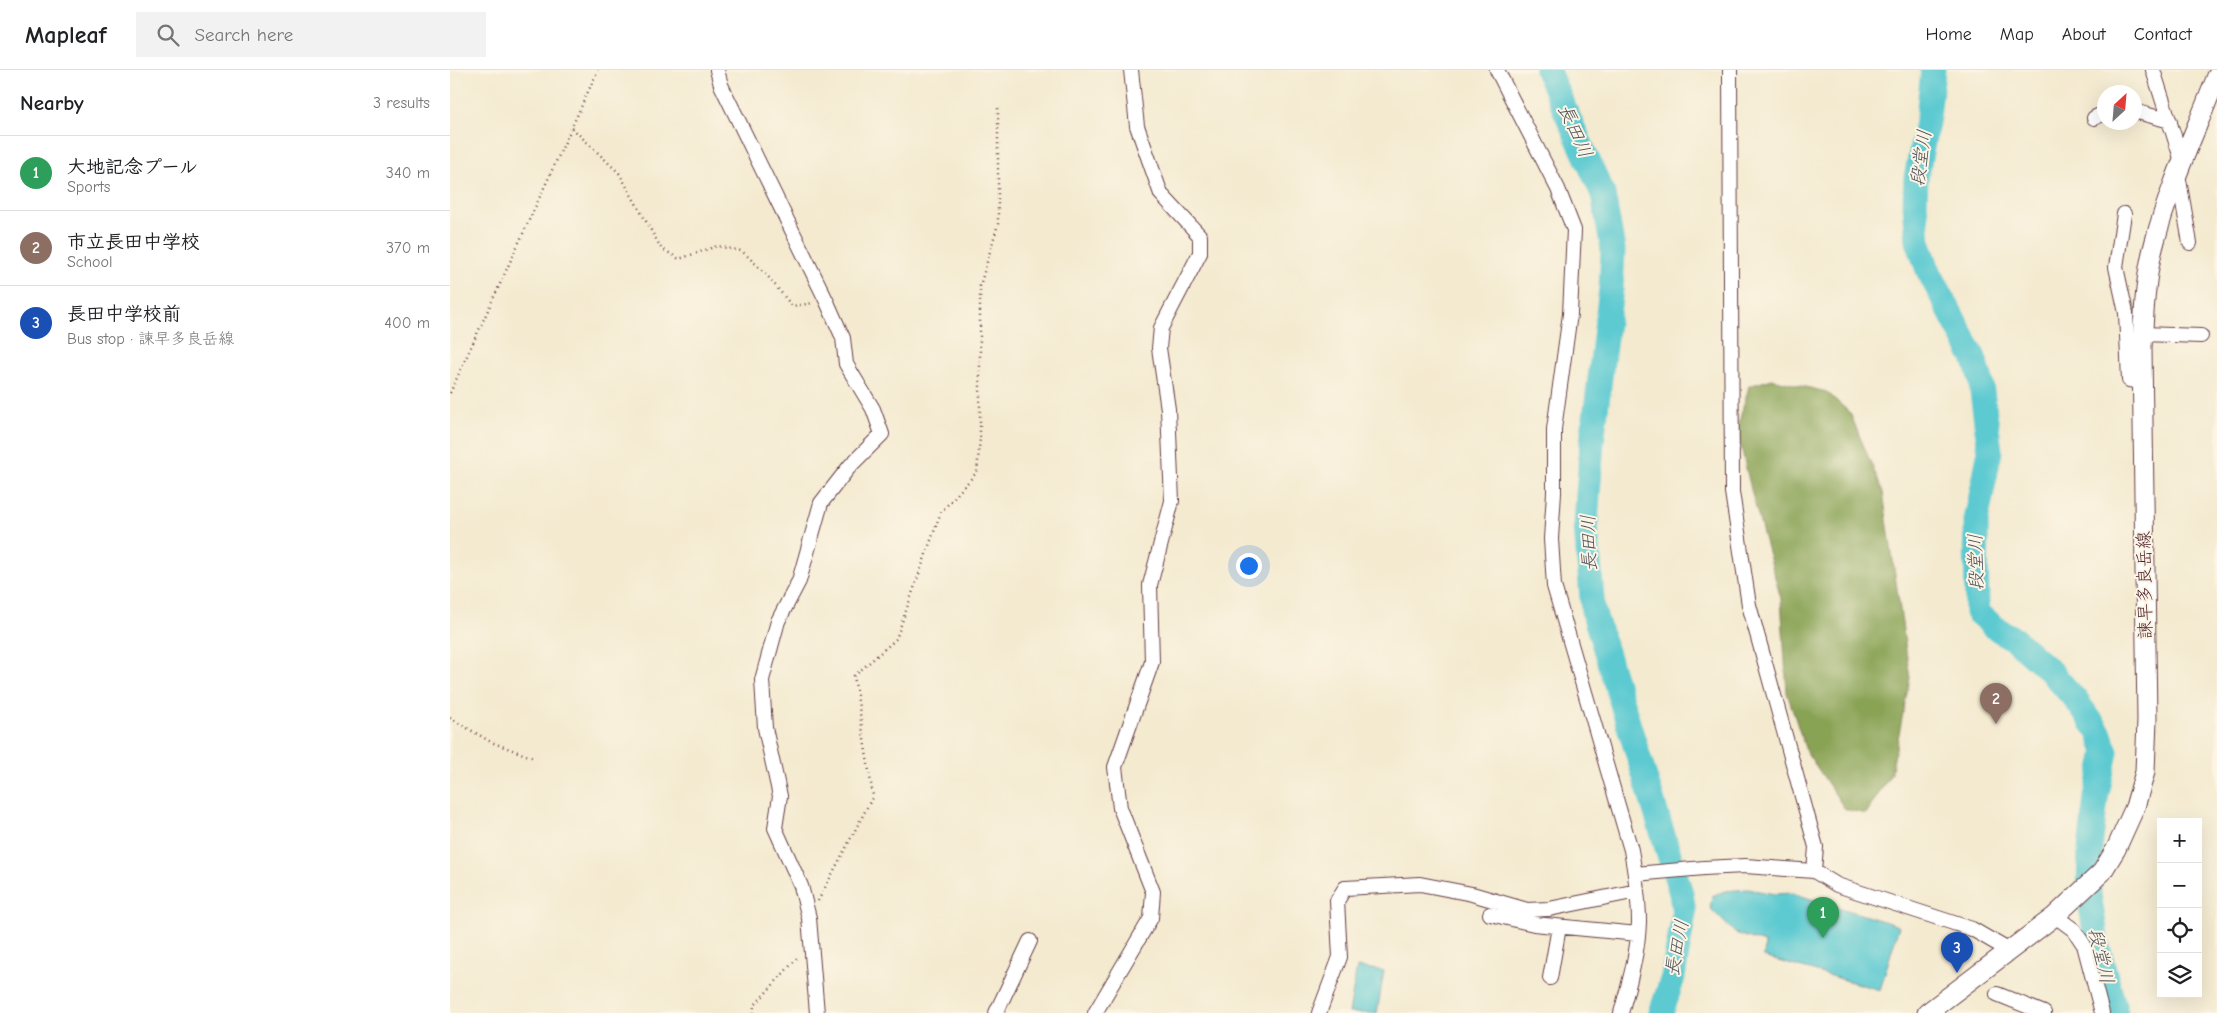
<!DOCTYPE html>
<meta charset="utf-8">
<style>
body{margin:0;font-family:"Comic Neue","Klee One",sans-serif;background:#f2f2f2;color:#202124}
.controls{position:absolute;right:15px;bottom:15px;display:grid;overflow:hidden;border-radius:0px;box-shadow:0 5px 20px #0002}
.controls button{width:45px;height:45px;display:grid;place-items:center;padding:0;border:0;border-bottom:1px solid #e0e0e0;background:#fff;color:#202124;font:25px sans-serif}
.compass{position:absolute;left:1647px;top:15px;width:45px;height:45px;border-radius:50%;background:#fff;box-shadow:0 5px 20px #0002;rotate:26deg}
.you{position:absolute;left:798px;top:495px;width:18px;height:18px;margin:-12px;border:4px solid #fff;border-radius:50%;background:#1a73e8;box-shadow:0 0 0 8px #1a73e833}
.badge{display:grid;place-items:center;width:32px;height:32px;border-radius:50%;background:#0b8043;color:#fff;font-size:16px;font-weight:700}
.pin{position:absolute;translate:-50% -41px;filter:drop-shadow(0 1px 2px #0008)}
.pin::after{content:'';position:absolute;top:26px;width:18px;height:15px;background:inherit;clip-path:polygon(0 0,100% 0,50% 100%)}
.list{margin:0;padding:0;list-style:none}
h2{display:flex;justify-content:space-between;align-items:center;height:65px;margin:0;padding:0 20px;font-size:21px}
h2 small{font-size:16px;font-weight:400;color:#757577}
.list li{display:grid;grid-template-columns:32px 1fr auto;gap:15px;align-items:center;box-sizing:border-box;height:75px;padding:0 20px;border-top:1px solid #e0e0e0}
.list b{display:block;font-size:19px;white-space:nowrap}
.list p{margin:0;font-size:16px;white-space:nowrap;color:#757577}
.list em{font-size:16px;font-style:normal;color:#757577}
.icon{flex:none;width:28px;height:28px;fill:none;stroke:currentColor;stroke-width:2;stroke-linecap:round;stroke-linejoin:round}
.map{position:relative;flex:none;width:1767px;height:943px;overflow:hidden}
header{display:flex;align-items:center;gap:30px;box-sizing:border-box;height:70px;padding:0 25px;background:#fff;border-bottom:1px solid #e0e0e0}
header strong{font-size:24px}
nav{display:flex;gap:28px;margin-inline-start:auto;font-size:18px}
.search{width:350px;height:45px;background:#f2f2f2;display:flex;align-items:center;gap:12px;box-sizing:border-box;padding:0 18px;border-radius:0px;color:#757577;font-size:19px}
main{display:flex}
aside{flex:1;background:#fff}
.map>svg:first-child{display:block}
</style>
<header>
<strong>Mapleaf</strong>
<div class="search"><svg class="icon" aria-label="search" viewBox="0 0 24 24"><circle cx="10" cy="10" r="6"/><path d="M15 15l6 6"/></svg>Search here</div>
<nav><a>Home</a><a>Map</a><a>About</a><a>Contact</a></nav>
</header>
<main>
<aside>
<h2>Nearby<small>3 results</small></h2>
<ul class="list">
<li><span class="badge" style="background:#2e9e5b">1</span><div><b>大地記念プール</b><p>Sports</p></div><em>340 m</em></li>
<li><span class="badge" style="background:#8d6e63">2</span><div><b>市立長田中学校</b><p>School</p></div><em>370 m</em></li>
<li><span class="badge" style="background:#1a4fb4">3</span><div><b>長田中学校前</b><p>Bus stop · 諫早多良岳線</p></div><em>400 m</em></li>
</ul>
</aside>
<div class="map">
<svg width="1767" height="943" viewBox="0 0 1767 943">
<rect width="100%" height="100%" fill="#fcf5e5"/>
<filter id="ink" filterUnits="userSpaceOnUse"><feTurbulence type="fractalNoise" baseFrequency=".02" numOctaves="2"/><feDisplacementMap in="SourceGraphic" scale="10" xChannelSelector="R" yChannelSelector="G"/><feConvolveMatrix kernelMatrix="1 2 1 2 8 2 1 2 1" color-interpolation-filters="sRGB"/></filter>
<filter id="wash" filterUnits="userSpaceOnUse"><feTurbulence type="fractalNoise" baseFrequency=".0096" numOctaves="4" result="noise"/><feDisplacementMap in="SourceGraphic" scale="20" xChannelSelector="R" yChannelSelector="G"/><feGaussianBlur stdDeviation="1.12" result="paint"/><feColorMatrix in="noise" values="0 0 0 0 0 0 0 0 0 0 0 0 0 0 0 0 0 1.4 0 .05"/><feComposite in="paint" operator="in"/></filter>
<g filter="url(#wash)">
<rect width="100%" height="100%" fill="#f4ead0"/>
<path fill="#89a355" stroke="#6a6140" d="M1322,309L1377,322L1400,343L1433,422L1460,608L1441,704L1416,744L1395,739L1356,681L1337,623L1331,529L1302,424L1287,359L1299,316Z"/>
<path fill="#5dcad1" stroke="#54747e" d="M1298,819L1325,824L1342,823L1449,856L1430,920L1314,887L1315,873L1285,863L1260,838L1262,826L1275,821Z
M907,897L934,901L927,943H899Z"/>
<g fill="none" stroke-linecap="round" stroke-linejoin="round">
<path stroke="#5dcad1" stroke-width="25" d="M1097,0L1153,124L1163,180L1161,219L1142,372L1138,424L1136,456L1143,540L1231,823L1234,843L1223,907L1211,943
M1483,0L1478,47L1466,108L1465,134L1468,171L1478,200L1524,288L1530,307L1540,381L1526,451L1527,542L1544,557L1564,569L1601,602L1625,629L1649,662L1656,682L1646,728L1640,779L1639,824L1647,874L1666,943"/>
</g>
</g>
<g filter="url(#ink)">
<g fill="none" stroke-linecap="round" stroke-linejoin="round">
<defs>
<path id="street" d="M267,0L271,15L377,232L393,268L396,294L423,339L432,364L400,396L371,433L349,511L328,551L312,610L315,658L330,726L325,758L351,816L359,848L367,943
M1047,0L1108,119L1124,160L1120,244L1104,359V423L1101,469L1104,516L1181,780C1185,803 1189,828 1189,852C1188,883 1179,914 1171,943
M1280,0L1282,422L1299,535L1366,777L1364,801
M1703,0L1732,91
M1684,41L1720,51
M1644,48L1654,43
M1728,104L1740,173
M1674,144L1666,197L1676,243L1679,310L1692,312
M1693,264L1751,266
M1185,804L1254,798L1295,796L1364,801L1387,815L1522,859L1558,880
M1040,844L1084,854L1188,864
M1605,846L1624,860L1634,875L1652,943
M1100,908L1109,857
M1547,924L1594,943
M546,943L580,871
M645,943L701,848L703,822L670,738L665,697L702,592L700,515L722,431L718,339L709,278L711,258L750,183V166L711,124L687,56L681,0
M869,943L890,887L887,831L895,818L970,814L1022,824L1077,840L1099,839L1187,821"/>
<path id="secondary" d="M1477,943L1605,846L1652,802L1666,779L1685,737L1695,702L1697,650L1692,278C1694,242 1695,206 1705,171C1720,114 1746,61 1767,6"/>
</defs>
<use href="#street" stroke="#643d44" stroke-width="16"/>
<use href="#secondary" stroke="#643d44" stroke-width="21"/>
<path stroke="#643d44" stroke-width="2.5" stroke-dasharray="1 4" stroke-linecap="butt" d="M122,58L169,103L211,178L229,189L267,176L292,181L316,204L342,236L364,233
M0,323L148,0
M0,648L41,672L84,688
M368,831L423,726L404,606L446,569L491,442L527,402L530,368V216L548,154V38
M303,943L304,936L348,887"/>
<use href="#street" stroke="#fff" stroke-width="14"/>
<use href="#secondary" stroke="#fff" stroke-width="19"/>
</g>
</g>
<g text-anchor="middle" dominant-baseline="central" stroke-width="4" stroke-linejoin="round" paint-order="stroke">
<g font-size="18" fill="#4a1f2b" stroke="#fcf5e5">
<text transform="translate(1695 515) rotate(-91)">諫早多良岳線</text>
</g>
<g font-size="19" font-style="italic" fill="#50525d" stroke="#fcf5e5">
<text transform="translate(1125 61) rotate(66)">長田川</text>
<text transform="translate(1471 88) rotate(-82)">段堂川</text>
<text transform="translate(1139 473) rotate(-92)">長田川</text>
<text transform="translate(1526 492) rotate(-91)">段堂川</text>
<text transform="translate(1227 878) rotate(-79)">長田川</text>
<text transform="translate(1651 886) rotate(77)">段堂川</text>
</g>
</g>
</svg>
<div class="controls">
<button>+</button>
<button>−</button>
<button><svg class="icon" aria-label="locate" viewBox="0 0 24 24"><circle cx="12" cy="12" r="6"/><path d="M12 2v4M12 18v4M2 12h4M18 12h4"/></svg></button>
<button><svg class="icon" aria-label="layers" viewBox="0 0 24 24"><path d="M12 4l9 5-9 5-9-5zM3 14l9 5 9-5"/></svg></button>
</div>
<svg class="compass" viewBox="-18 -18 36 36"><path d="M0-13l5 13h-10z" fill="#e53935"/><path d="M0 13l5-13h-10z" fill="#757577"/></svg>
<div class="you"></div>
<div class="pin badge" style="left:1373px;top:868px;background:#2e9e5b">1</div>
<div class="pin badge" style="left:1546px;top:654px;background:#8d6e63">2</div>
<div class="pin badge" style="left:1507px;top:903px;background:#1a4fb4">3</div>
</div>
</main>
